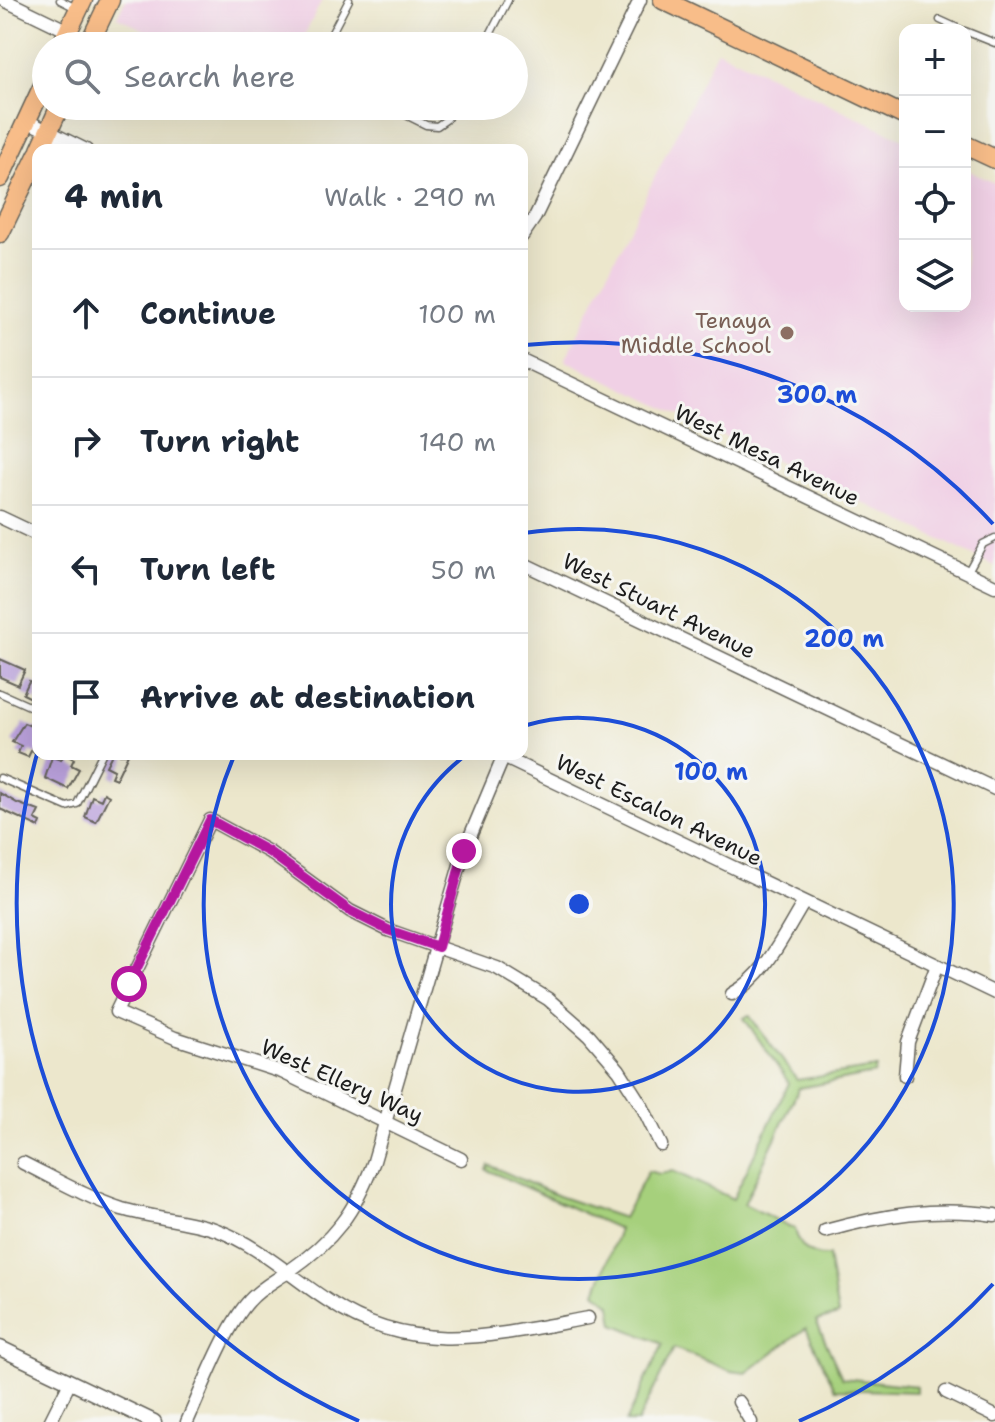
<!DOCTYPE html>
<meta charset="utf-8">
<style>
body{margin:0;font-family:"Shantell Sans",sans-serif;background:#f2f2f3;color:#1f2937}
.controls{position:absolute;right:24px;top:24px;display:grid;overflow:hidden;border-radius:16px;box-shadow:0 8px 32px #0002}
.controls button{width:72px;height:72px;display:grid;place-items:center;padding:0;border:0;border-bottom:2px solid #e0e1e3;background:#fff;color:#1f2937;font:40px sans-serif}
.stop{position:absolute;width:24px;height:24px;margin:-18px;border:6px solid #b5179e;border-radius:50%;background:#fff}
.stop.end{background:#b5179e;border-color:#fff;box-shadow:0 2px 8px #0008}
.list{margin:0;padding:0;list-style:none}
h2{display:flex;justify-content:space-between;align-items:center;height:104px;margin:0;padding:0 32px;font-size:34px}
h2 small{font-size:26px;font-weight:400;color:#747a83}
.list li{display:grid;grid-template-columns:52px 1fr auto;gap:24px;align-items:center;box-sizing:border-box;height:128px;padding:0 32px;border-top:2px solid #e0e1e3}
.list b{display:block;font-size:30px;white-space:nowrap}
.list em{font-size:26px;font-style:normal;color:#747a83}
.icon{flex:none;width:44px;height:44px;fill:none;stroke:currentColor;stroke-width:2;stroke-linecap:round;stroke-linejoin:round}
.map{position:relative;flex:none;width:995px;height:1422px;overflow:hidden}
.search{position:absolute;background:#fff;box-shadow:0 8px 32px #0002;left:32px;top:32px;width:496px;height:88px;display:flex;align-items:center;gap:20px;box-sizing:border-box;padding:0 28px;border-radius:44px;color:#747a83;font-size:30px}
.panel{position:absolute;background:#fff;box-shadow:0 8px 32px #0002;left:32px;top:144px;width:496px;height:616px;border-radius:16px}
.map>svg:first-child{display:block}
</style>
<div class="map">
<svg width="995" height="1422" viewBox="0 0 995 1422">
<rect width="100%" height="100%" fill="#f6f6f2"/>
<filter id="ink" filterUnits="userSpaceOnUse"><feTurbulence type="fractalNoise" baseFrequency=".0125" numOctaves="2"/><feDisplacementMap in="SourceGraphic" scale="16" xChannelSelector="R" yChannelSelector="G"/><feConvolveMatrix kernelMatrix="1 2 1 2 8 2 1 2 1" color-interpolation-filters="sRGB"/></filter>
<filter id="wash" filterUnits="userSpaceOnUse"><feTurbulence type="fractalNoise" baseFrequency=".006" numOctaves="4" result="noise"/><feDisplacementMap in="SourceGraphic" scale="32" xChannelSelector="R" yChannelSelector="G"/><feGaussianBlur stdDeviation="1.8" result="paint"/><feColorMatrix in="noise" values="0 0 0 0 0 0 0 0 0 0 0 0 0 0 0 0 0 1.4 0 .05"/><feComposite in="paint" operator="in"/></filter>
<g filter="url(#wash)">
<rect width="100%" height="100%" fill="#ece7cc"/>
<path fill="#f0d0e5" d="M125,0H322L299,46H178L117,17Z
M717,50L905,140V306H965V169L995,183V566L565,360Z"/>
<path fill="#a6d07b" stroke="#61764c" stroke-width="2" d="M749,1015L797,1080L876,1068L874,1074L799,1088L744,1204L795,1229C799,1247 810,1257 828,1256L838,1315L816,1321L842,1378L916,1386V1392L835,1389L806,1328L746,1373L731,1371L674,1348L638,1422H626L663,1344L614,1324L611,1305L596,1292L619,1229L487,1170L489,1165L558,1196L623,1218L648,1171L660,1174L673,1171L733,1199L789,1083L744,1018Z"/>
<g id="blocks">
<path fill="#baa1dc" d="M0,659L25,670L18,685L0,677Z
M29,681L38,685L37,701L23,694Z
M24,723L38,729V755L31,751L28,757L18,753L21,746L12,742Z
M64,754L74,759L71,765L79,769L68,789L45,778L52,757L61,760Z
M112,754H128L116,779L111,777L114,770L106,766Z
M0,793L17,803L39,811L35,819L41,822L39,827L0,809Z
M104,793L109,796L96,822L85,817L92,796L101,800Z"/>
</g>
</g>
<g filter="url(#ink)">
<use href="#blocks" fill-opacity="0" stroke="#65635a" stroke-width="2"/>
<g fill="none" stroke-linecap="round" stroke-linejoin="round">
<defs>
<path id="service" d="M60,0L78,9
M940,20L962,30
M965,31L995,43
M325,46L349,0
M484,46L508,0
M193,106L202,110
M388,106L426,125L437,126L447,119L454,106
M967,573L983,544L995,538
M0,693L38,710
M0,778L67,807L77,804L102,754"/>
<path id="minor" d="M4,0L68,31
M27,121L86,150
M522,236L535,217L640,0
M522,360L995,586
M0,517L38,535
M522,563L995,789
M499,755L995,993
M732,994C766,976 784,934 804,902
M905,1076L908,1042L937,965
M461,1159L282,1072L175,1038L116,1012L210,820L269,852L350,911L388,930L497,968L548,999L589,1035L619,1070L642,1106L661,1145
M23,1163C55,1179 88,1198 122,1209C153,1218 187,1220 217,1230C260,1246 292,1278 330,1302C413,1358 497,1335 588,1318
M825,1231C882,1215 936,1206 995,1215
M946,1392L995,1416
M739,1402L751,1422
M50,1422L70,1382
M187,1422C202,1389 226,1326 249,1301C260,1288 275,1281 289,1271C334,1240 355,1212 374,1161L464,851L503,758"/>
<path id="tertiary" d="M0,1348L154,1422"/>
<path id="primary" d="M663,0L905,116
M61,46L83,0
M88,46L110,0
M965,145L995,159
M40,150L60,106
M0,178L46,79
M0,233L38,154"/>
</defs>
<use href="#service" stroke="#65635a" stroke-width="9"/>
<use href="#minor" stroke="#65635a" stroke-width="15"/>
<use href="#tertiary" stroke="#65635a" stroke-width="17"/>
<use href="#primary" stroke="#65635a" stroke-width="21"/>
<use href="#service" stroke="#fff" stroke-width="6"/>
<use href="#minor" stroke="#fff" stroke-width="12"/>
<use href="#tertiary" stroke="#fff" stroke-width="14"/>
<use href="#primary" stroke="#f8bd89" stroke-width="18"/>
</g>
</g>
<g fill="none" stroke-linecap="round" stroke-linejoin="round" filter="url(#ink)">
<path stroke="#b5179e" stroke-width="10" d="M129,984L210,820L269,852L350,911L388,930L438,947L464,851"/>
</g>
<g fill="none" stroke="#1d4ed8" stroke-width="4">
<path d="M523 726A187 187 0 1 1 466 755"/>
<path d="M524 533A375 375 0 1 1 235 754"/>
<path d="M993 1284A562 562 0 0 1 799 1421M359 1421A562 562 0 0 1 37 754M525 345A562 562 0 0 1 993 524"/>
</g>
<circle fill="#8d6e63" stroke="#f6f6f2" stroke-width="3" cx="787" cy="333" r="8"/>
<g text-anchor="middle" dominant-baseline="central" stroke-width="6" stroke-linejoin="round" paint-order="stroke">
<g font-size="22" fill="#785e54" stroke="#f6f6f2" text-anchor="end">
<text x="771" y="320">Tenaya<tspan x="771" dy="25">Middle School</tspan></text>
</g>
<g font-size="22" fill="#1c1c1c" stroke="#f6f6f2">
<text transform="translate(767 455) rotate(26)">West Mesa Avenue</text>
<text transform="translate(659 606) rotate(26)">West Stuart Avenue</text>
<text transform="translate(659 810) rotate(26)">West Escalon Avenue</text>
<text transform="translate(342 1081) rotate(24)">West Ellery Way</text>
</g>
</g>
<circle cx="579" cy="904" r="12" fill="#1d4ed8" stroke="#f6f6f2" stroke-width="4"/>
<g font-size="24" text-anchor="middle" font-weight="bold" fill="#1d4ed8" stroke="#f6f6f2" stroke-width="6" stroke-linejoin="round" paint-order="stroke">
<text x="817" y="403">300 m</text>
<text x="844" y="647">200 m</text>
<text x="711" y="780">100 m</text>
</g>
</svg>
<div class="controls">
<button>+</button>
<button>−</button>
<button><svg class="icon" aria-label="locate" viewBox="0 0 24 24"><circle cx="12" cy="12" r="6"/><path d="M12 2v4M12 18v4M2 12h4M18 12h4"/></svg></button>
<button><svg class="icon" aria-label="layers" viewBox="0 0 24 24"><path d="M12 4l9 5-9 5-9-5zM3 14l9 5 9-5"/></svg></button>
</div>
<div class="stop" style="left:129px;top:984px"></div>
<div class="stop end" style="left:464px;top:851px"></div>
<div class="search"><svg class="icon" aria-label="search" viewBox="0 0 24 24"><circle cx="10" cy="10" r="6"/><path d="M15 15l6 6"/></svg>Search here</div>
<section class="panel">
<h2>4 min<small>Walk · 290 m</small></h2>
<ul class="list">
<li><svg class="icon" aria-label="ahead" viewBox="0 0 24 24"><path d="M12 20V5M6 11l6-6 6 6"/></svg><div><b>Continue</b></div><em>100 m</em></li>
<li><svg class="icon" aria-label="right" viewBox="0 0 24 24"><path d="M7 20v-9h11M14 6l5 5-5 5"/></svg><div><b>Turn right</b></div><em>140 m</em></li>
<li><svg class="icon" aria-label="left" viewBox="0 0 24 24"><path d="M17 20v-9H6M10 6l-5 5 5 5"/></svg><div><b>Turn left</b></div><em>50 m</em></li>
<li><svg class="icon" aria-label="arrive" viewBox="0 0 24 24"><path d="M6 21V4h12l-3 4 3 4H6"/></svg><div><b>Arrive at destination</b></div></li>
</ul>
</section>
</div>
